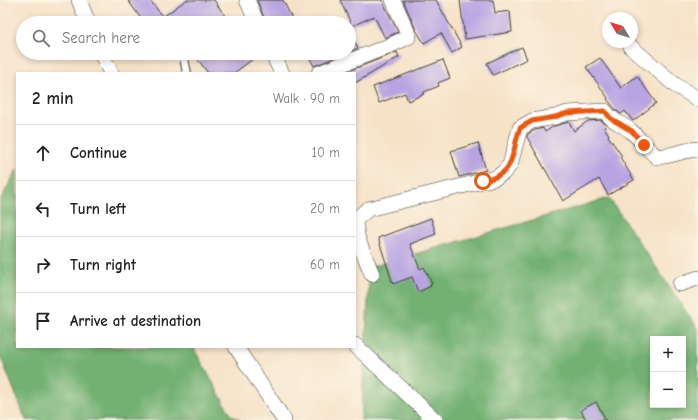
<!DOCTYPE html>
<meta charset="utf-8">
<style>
body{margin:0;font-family:"Comic Neue",sans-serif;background:#f2f2f2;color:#222}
.controls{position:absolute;right:12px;bottom:12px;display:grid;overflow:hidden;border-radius:0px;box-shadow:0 2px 6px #0003}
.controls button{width:36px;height:36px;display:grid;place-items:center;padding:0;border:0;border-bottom:1px solid #e0e0e0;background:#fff;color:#222;font:20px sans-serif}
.compass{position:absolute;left:602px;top:12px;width:36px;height:36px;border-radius:50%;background:#fff;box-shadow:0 2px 6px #0003;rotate:308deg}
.stop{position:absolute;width:12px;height:12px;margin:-9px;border:3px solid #ea580c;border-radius:50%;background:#fff}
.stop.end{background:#ea580c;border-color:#fff;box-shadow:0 1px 4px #0008}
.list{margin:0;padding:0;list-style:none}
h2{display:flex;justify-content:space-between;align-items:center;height:52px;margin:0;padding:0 16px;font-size:17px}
h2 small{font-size:13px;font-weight:400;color:#767676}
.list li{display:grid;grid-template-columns:26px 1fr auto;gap:12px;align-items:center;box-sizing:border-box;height:56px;padding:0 16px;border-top:1px solid #e0e0e0}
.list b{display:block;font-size:15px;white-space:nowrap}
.list em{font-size:13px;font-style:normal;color:#767676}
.icon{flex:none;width:22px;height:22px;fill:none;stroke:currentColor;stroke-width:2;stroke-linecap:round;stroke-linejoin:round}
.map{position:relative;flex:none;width:698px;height:420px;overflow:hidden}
.search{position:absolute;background:#fff;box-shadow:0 2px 6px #0003;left:16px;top:16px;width:340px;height:44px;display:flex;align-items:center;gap:10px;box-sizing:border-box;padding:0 14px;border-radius:22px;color:#767676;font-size:15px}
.panel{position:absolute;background:#fff;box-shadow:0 2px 6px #0003;left:16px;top:72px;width:340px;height:276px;border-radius:0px}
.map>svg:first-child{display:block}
</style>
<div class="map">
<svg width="698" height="420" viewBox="0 0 698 420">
<rect width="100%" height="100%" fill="#fcf5e5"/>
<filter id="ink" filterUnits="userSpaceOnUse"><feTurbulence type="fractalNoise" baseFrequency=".025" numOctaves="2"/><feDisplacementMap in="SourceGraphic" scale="8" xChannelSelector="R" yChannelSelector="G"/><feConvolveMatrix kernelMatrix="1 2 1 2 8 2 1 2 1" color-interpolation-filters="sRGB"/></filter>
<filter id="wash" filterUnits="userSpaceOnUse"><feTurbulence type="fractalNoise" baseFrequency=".012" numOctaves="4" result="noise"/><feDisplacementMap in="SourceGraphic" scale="16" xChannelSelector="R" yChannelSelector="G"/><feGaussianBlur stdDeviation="0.9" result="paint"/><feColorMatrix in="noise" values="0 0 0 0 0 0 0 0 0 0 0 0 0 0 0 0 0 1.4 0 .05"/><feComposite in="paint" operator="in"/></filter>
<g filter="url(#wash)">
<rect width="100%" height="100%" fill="#f6e2c7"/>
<path fill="#72b172" stroke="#476647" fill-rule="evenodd" d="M17,169V347H193L231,415L240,420H26L0,355V201Z
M609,198L698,329V420H361L370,267ZM653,339H683V405H653Z"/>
<g id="blocks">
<path fill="#b8a4e2" d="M128,0H150L163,17L186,0H214L230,23H144Z
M257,0H283L294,23H266Z
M340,0H382L398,32L385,38L374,16L352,26Z
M403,0H436L462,47L452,53L441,33L424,43L416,30Z
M460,0H493L495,13L510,11L512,32L465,39Z
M349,31L358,48L349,52Z
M522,47L527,59L493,75L487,63Z
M397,52L399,57L355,83V73H344Z
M193,53H261L234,73H208Z
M307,53H346L314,66Z
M600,58L621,88L637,76L656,103L633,121L625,111L621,114L617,111L611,104L607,99L608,98L586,67Z
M443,60L450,78L438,83L439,86L424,92V94L408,101L405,93L379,103L373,87Z
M601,120L606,125L604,127L609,135L608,136L622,156L620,157L634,180L608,195L599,179L563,201L527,137L528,134L535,130L543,128L545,132L554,126L569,122L574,131L588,121Z
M478,143L486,170L459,177L451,151Z
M431,218L436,234L410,244L420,269L424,267L432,284L430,285L431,286L418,292L412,277L393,284L378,238Z
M596,402L606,420H586L581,410Z"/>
</g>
</g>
<g filter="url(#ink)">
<use href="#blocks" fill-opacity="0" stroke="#3d3a36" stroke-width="1"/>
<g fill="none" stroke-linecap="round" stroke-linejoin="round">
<defs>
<path id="service" d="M183,53L187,73"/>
<path id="minor" d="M79,0L88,23
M247,0L257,23
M631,47L675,85L698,99
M101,53L111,73
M272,53L282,73
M319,73L389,46L408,37L407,31L393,0
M355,220L368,209L495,178L503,173L510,165L520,128L532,121L555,117L567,113L605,111C613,123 622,123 632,132C641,140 648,150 657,157C671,156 684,150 698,149
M355,223L358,240L372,274
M680,284L698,278
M355,345L435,420
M236,347L284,420"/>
</defs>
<use href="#service" stroke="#3d3a36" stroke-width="10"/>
<use href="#minor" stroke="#3d3a36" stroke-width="16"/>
<use href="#service" stroke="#fff" stroke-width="8"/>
<use href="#minor" stroke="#fff" stroke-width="15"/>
</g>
</g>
<g fill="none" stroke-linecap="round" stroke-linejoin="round" filter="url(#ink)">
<path stroke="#ea580c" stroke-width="5" d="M483,181C517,173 510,156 520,128L532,121L555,117L567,113L605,111L610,118L632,131L644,145"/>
</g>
</svg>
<div class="controls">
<button>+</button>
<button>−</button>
</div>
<svg class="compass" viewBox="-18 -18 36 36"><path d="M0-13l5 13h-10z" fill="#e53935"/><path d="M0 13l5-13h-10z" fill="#767676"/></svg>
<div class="stop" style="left:483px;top:181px"></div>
<div class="stop end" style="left:644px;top:145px"></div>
<div class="search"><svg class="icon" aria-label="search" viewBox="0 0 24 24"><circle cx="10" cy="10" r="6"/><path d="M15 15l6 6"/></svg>Search here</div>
<section class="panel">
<h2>2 min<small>Walk · 90 m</small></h2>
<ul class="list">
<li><svg class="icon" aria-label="ahead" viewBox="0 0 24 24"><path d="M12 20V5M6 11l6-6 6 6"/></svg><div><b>Continue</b></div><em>10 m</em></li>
<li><svg class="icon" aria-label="left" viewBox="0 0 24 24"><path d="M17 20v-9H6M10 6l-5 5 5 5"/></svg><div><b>Turn left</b></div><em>20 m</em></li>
<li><svg class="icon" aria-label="right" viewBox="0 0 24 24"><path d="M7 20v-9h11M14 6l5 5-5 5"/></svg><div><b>Turn right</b></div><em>60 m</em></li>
<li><svg class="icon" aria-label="arrive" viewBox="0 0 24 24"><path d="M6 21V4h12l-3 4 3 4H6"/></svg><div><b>Arrive at destination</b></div></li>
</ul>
</section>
</div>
